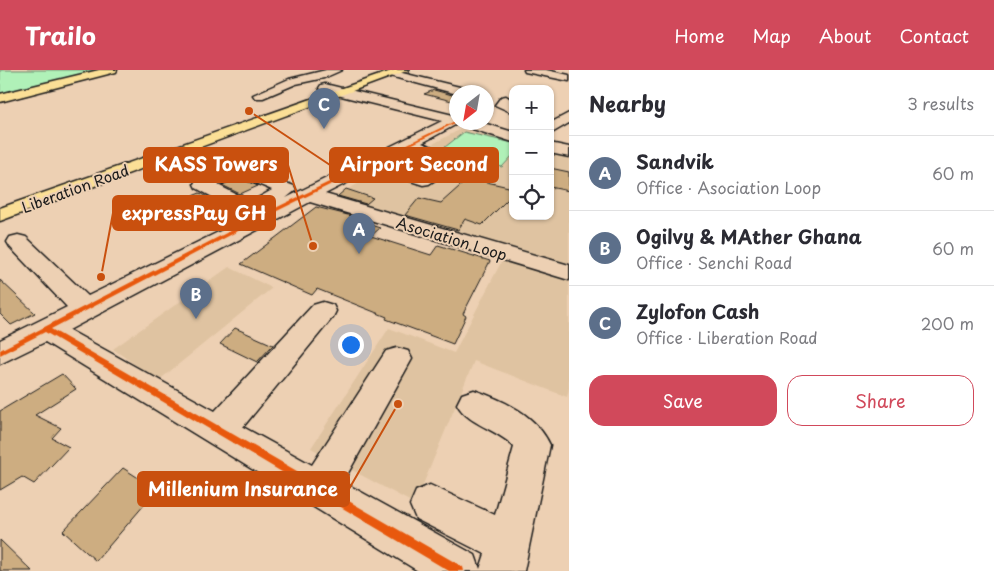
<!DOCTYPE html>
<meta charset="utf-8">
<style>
body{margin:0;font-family:"Playpen Sans",sans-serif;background:#f7f7f7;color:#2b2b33}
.controls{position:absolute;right:15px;top:15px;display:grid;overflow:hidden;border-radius:10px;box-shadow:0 1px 4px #0004}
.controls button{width:45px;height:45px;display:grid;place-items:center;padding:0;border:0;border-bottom:1px solid #e1e1e2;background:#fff;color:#2b2b33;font:25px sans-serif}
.compass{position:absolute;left:449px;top:15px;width:45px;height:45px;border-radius:50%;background:#fff;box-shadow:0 1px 4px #0004;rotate:211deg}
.you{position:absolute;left:350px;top:274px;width:18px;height:18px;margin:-12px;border:4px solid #fff;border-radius:50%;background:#1a73e8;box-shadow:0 0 0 8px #1a73e833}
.badge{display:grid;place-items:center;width:32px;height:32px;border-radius:50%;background:#d1495b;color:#fff;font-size:16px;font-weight:700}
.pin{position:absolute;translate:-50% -41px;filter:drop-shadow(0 1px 2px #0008)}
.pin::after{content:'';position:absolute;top:26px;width:18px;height:15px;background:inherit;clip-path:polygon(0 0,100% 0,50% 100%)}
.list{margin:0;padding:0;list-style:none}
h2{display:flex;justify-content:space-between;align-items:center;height:65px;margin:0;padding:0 20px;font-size:21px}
h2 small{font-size:16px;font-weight:400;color:#7c7c81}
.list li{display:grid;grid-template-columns:32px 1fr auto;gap:15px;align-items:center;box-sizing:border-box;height:75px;padding:0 20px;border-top:1px solid #e1e1e2}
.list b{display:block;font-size:19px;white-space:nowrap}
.list p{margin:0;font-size:16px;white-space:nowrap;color:#7c7c81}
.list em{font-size:16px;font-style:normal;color:#7c7c81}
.actions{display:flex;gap:10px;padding:15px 20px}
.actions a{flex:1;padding:11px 0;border:1px solid #d1495b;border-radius:15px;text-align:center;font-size:18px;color:#d1495b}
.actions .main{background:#d1495b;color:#fff}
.icon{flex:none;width:28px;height:28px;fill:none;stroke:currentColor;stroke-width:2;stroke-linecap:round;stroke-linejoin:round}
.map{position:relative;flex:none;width:569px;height:501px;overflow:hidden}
header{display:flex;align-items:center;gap:30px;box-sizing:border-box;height:70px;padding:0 25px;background:#d1495b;color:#fff}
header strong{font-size:24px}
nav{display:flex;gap:28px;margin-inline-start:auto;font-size:18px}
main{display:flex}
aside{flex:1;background:#fff}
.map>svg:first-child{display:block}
</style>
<header>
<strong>Trailo</strong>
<nav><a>Home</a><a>Map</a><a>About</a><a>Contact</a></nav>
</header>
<main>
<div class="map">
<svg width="569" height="501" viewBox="0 0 569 501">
<rect width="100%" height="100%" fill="#edd0b3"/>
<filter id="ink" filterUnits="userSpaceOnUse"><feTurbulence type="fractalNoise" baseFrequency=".02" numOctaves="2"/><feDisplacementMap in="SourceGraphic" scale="10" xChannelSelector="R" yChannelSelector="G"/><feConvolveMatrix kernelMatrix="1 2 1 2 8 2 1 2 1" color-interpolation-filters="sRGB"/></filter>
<g filter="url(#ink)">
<path fill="#dfc3a1" d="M461,59L513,72V146H550V82L569,87V318L567,327L474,291L415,434L311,378L389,258L454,283L509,177L335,126Z
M229,197L272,218L158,311L113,279Z"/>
<path fill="#b0f1b8" stroke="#66866a" d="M0,0H105L0,26Z
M464,62L513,73V85L502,97L440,81Z"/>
<path fill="#cdad81" stroke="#1c1c1c" d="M434,20L456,26V32L424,24Z
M550,98L569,102V121L550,117Z
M239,108L258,116L240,124L222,115Z
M469,108L513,118V124L482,155L465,149L458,160L405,145L419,128L441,133Z
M346,119L373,128L366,134L338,126Z
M200,123L220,133L202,141L182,130Z
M316,137L352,146L349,148L380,158L371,166L431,185L438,175L490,191L463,244L466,246L453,274L386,249L387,247L317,219L312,225L241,194Z
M0,210L35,243L11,255L0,244Z
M235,258L273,275L257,292L220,274Z
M62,304L76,319L35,345L61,358L52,368L69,377L34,414L22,407L0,420V341Z
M123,398L157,420L96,491L63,461Z
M0,470L32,501H0Z"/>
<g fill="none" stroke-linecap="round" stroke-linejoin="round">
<defs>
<path id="minor" d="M326,0H342L324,8L296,14L263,28H255L253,25L289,9Z
M524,0H546L569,5V11L525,2Z
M394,1L468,19L470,22L457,24L390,6L388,4Z
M325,14L457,46V52H480L513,62V72L457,54L422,73L456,86L461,93L429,114L423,115L374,99L325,124L569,195V210L310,132L69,260L215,341L313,235L323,232L333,235L336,241L333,247L243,357L312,395L386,281L397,278L408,281L412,289L343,412L475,485L480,499L485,484L416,449L410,435L416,421L430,415L495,445L514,377C498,359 468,355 457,334L462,324L474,320C505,331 536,345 550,375L524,501H418L45,272L0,294V270L67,237L10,177L7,172L10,167L18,165L26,167L88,226L249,147L196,118L194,114L196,110L239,95L294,116L296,120L286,128L442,51L321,21L319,18L321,15ZM409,80L441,92L421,103L387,92ZM239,106L272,120L256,129L253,133L218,115Z
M506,26L512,30L510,33L513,34V43L495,35L501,27Z
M569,43V53L550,64V53Z
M550,73L569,77V87L550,83Z"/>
<path id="major" d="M99,0H117L116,2L0,32V24Z"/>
<path id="highway" d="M394,0H409L0,151V138Z"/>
</defs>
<use href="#minor" stroke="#1c1c1c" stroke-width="3"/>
<use href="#major" stroke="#1c1c1c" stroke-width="3"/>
<use href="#highway" stroke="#1c1c1c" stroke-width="3"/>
<use href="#minor" fill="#edd0b3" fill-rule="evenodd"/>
<use href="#major" fill="#fbdf96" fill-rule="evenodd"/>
<use href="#highway" fill="#fbdf96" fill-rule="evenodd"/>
<defs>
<path id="cycleway" d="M457,50V52L265,147L51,259L463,497L464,501H449L45,262L0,285V280L261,145Z"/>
</defs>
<use href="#cycleway" stroke="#edd0b3" stroke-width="3"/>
<use href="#cycleway" fill="#e8590c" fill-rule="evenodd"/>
</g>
</g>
<g text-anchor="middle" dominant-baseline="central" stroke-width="4" stroke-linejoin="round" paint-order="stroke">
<g font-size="15" fill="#1c1c1c" stroke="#edd0b3">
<text transform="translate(75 118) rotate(-20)">Liberation Road</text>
<text transform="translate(452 168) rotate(17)">Asociation Loop</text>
</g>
</g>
<path fill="none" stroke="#c9500e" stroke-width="2" d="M249 41L330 95M313 176L288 95M101 207L113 143M398 334L349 419"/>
<g fill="#c9500e" stroke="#edd0b3" stroke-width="2">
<circle cx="249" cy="41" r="5"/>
<circle cx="313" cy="176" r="5"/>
<circle cx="101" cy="207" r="5"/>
<circle cx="398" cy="334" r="5"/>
</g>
<g fill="#c9500e" stroke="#c9500e" stroke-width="2">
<rect x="330" y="78" width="168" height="34" rx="5"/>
<rect x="144" y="78" width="144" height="34" rx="5"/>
<rect x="113" y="126" width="162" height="34" rx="5"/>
<rect x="138" y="402" width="211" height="34" rx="5"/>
</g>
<g font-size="19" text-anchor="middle" font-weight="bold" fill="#fff">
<text x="414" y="101">Airport Second</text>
<text x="216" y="101">KASS Towers</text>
<text x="194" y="150">expressPay GH</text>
<text x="243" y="426">Millenium Insurance</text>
</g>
</svg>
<div class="controls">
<button>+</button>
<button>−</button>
<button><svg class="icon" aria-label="locate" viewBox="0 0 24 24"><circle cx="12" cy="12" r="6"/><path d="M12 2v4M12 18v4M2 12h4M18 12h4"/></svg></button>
</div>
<svg class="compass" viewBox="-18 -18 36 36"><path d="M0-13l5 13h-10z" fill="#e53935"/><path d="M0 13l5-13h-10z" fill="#7c7c81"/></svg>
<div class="you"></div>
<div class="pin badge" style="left:359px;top:184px;background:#5c6f8a">A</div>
<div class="pin badge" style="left:196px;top:249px;background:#5c6f8a">B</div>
<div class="pin badge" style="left:324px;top:59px;background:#5c6f8a">C</div>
</div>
<aside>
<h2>Nearby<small>3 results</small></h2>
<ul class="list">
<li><span class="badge" style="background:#5c6f8a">A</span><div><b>Sandvik</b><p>Office · Asociation Loop</p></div><em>60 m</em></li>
<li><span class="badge" style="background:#5c6f8a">B</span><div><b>Ogilvy &amp; MAther Ghana</b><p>Office · Senchi Road</p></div><em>60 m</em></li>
<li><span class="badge" style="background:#5c6f8a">C</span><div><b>Zylofon Cash</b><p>Office · Liberation Road</p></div><em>200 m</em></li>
</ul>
<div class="actions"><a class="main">Save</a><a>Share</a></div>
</aside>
</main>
